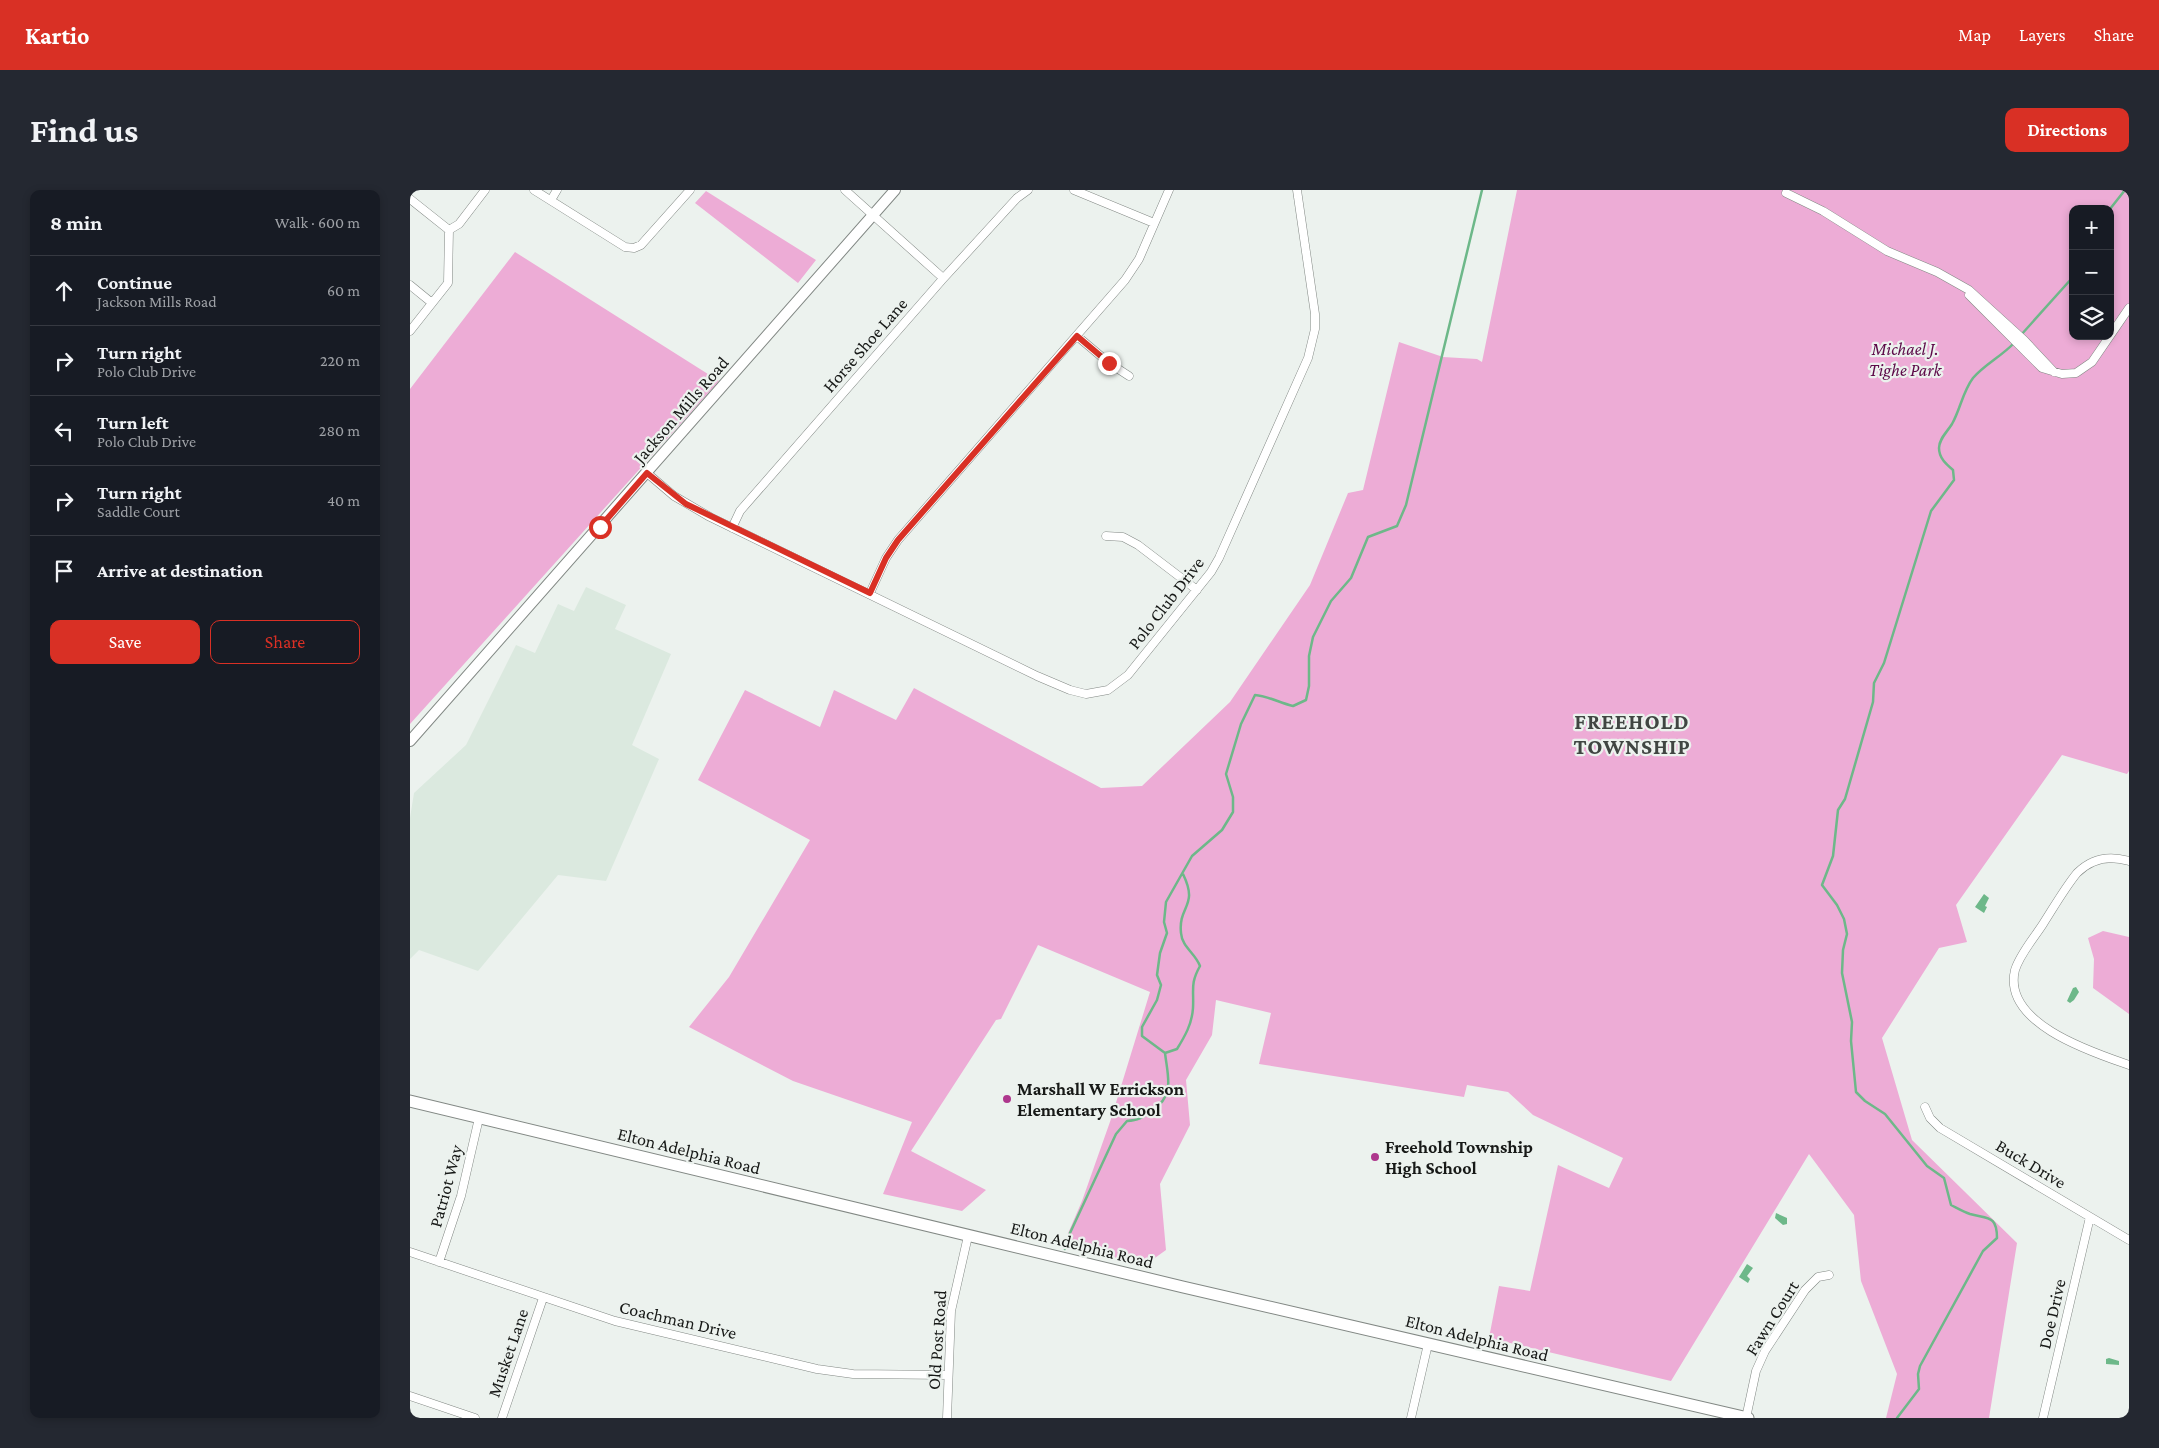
<!DOCTYPE html>
<meta charset="utf-8">
<style>
body{margin:0;font-family:"Crimson Pro",serif;background:#242831;color:#f1f3f6}
.controls{position:absolute;right:15px;top:15px;display:grid;overflow:hidden;border-radius:10px;box-shadow:0 2px 8px #0003}
.controls button{width:45px;height:45px;display:grid;place-items:center;padding:0;border:0;border-bottom:1px solid #363941;background:#171b24;color:#f1f3f6;font:25px sans-serif}
.stop{position:absolute;width:15px;height:15px;margin:-11px;border:4px solid #d93025;border-radius:50%;background:#fff}
.stop.end{background:#d93025;border-color:#fff;box-shadow:0 1px 5px #0008}
.list{margin:0;padding:0;list-style:none}
h2{display:flex;justify-content:space-between;align-items:center;height:65px;margin:0;padding:0 20px;font-size:21px}
h2 small{font-size:16px;font-weight:400;color:#9ea1a6}
.list li{display:grid;grid-template-columns:32px 1fr auto;gap:15px;align-items:center;box-sizing:border-box;height:70px;padding:0 20px;border-top:1px solid #363941}
.list b{display:block;font-size:19px;white-space:nowrap}
.list p{margin:0;font-size:16px;white-space:nowrap;color:#9ea1a6}
.list em{font-size:16px;font-style:normal;color:#9ea1a6}
.actions{display:flex;gap:10px;padding:15px 20px}
.actions a{flex:1;padding:11px 0;border:1px solid #d93025;border-radius:10px;text-align:center;font-size:18px;color:#d93025}
.actions .main{background:#d93025;color:#fff}
.icon{flex:none;width:28px;height:28px;fill:none;stroke:currentColor;stroke-width:2;stroke-linecap:round;stroke-linejoin:round}
.map{position:relative;flex:none;width:1719px;height:1228px;overflow:hidden;border-radius:10px}
header{display:flex;align-items:center;gap:30px;box-sizing:border-box;height:70px;padding:0 25px;background:#d93025;color:#fff}
header strong{font-size:24px}
nav{display:flex;gap:28px;margin-inline-start:auto;font-size:18px}
.intro{display:flex;align-items:center;justify-content:space-between;box-sizing:border-box;height:120px;padding:0 30px}
h1{margin:0;font-size:35px}
.button{padding:12px 22px;border-radius:10px;background:#d93025;color:#fff;font-size:18px;font-weight:700}
main{display:flex;gap:30px;padding:0 30px}
aside{flex:1;background:#171b24;border-radius:10px;box-shadow:0 2px 8px #0003}
.map>svg:first-child{display:block}
</style>
<header>
<strong>Kartio</strong>
<nav><a>Map</a><a>Layers</a><a>Share</a></nav>
</header>
<div class="intro"><h1>Find us</h1><a class="button">Directions</a></div>
<main>
<aside>
<h2>8 min<small>Walk · 600 m</small></h2>
<ul class="list">
<li><svg class="icon" aria-label="ahead" viewBox="0 0 24 24"><path d="M12 20V5M6 11l6-6 6 6"/></svg><div><b>Continue</b><p>Jackson Mills Road</p></div><em>60 m</em></li>
<li><svg class="icon" aria-label="right" viewBox="0 0 24 24"><path d="M7 20v-9h11M14 6l5 5-5 5"/></svg><div><b>Turn right</b><p>Polo Club Drive</p></div><em>220 m</em></li>
<li><svg class="icon" aria-label="left" viewBox="0 0 24 24"><path d="M17 20v-9H6M10 6l-5 5 5 5"/></svg><div><b>Turn left</b><p>Polo Club Drive</p></div><em>280 m</em></li>
<li><svg class="icon" aria-label="right" viewBox="0 0 24 24"><path d="M7 20v-9h11M14 6l5 5-5 5"/></svg><div><b>Turn right</b><p>Saddle Court</p></div><em>40 m</em></li>
<li><svg class="icon" aria-label="arrive" viewBox="0 0 24 24"><path d="M6 21V4h12l-3 4 3 4H6"/></svg><div><b>Arrive at destination</b></div></li>
</ul>
<div class="actions"><a class="main">Save</a><a>Share</a></div>
</aside>
<div class="map">
<svg width="1719" height="1228" viewBox="0 0 1719 1228">
<rect width="100%" height="100%" fill="#ecf2ee"/>
<path fill="#dbe9df" d="M176,397L216,415L205,439L261,464L222,555L249,569L196,691L148,685L68,781L9,760L0,769V628L4,603L56,555L106,455L125,463L148,414L164,421Z"/>
<path fill="#edacd6" fill-rule="evenodd" d="M1107,0H1719V581L1717,584L1652,565L1546,715L1557,752L1529,758L1472,848L1502,950L1607,1053L1579,1228H1476L1487,1184L1451,1091L1444,1025L1399,964L1261,1191L1079,1148L1089,1096L1120,1101L1148,975L1199,998L1213,968L1123,925L1098,902L1057,895L1054,907L849,874L861,823L806,810L802,845L776,890L780,935L750,994L756,1060L735,1075L653,1055L672,1011L701,929L740,802L628,755L591,829L586,830L501,961L576,1000L552,1021L473,1004L502,932L383,891L279,837L319,787L400,650L288,590L335,500L410,537L424,500L486,530L504,498L691,598L732,596L820,512L900,395L938,303L953,300L989,152L1033,167L1067,169L1072,172ZM1663,19H1700V146H1663Z
M296,1L406,70L388,93L285,13Z
M105,62L309,191L0,534V199Z
M1693,741L1719,747V824L1683,798L1684,769L1678,748Z"/>
<path fill="#6db889" d="M1574,704L1579,708L1575,716L1577,717L1574,723L1565,717Z
M1666,797L1669,802L1664,810L1660,813L1657,811L1663,798Z
M1366,1023L1377,1028V1034L1373,1035L1365,1028Z
M1337,1074L1343,1078L1337,1086L1340,1089L1338,1093L1329,1087Z
M1699,1168L1709,1171V1175L1696,1174V1169Z"/>
<g fill="none" stroke-linecap="round" stroke-linejoin="round">
<path stroke="#6db889" stroke-width="2.5" d="M1700,19L1715,0
M1611,145L1663,87
M773,684C789,717 768,715 771,743C772,757 785,763 790,776C780,794 784,799 783,818C782,834 775,846 767,859L755,863L732,846V837L747,810L751,795L747,785L750,763L757,743L754,732L756,712L782,666L812,640L823,622V607L816,584L831,534L845,505C858,506 870,513 883,516L896,510L899,496V466L903,447L921,411L941,388L958,347L987,336L996,315L1072,0
M655,1059L660,1043L706,944L717,931C728,930 732,928 742,921C765,905 758,888 755,863
M1487,1228L1509,1199L1508,1184L1510,1176L1573,1061L1587,1048C1587,1025 1578,1029 1560,1024C1554,1022 1547,1018 1541,1015L1534,988L1517,976L1475,924L1455,911L1446,902L1441,851L1442,832L1432,783L1433,760L1437,744L1434,729L1427,715L1412,695L1423,666L1428,620L1435,609L1463,512L1464,493L1474,473L1521,321L1544,290L1543,280C1536,274 1529,268 1529,258C1529,249 1537,242 1542,234C1550,220 1553,201 1563,188C1575,174 1592,166 1604,153"/>
<defs>
<path id="minor" d="M124,0L215,57L224,58L231,55L280,0
M435,0L533,88
M664,0L744,33
M1376,3L1413,21L1477,61L1527,82L1559,100L1614,150L1644,182
M0,9L39,40
M141,10L147,0
M39,40L49,34L75,0
M0,95L22,113
M1559,105L1632,178L1652,184L1666,183L1682,172L1719,118
M0,141L38,93L39,40
M667,146L699,173L719,186
M237,283L264,306L300,327L627,486L660,500L676,504L698,500L718,485L801,382L809,368L898,168L905,139V124L887,0
M322,338L330,321L531,91L607,8L618,0
M696,346L713,347L728,355L787,400
M460,403L476,368L488,350L715,90L729,69L759,0
M1719,671C1699,665 1682,668 1667,683C1654,699 1644,717 1633,734C1624,748 1610,764 1605,780C1592,833 1681,862 1719,875
M1515,917L1520,928L1530,938L1719,1050
M0,1062L205,1131L407,1179L443,1184L538,1185
M29,1072L51,1006L69,928
M0,1206L65,1228
M92,1228L133,1108
M537,1228L541,1121L558,1046
M1001,1228L1018,1154
M1336,1228L1346,1181L1355,1161L1395,1100L1408,1087L1419,1085
M1633,1228L1680,1027"/>
<path id="secondary" d="M0,551L485,0"/>
<path id="primary" d="M0,911L773,1097L1338,1228"/>
</defs>
<use href="#minor" stroke="#828884" stroke-width="9"/>
<use href="#secondary" stroke="#828884" stroke-width="12"/>
<use href="#primary" stroke="#828884" stroke-width="13"/>
<use href="#minor" stroke="#fff" stroke-width="8"/>
<use href="#secondary" stroke="#fff" stroke-width="10"/>
<use href="#primary" stroke="#fff" stroke-width="11"/>
</g>
<g fill="none" stroke-linecap="round" stroke-linejoin="round">
<path stroke="#d93025" stroke-width="6" d="M190,337L237,283L276,314L460,403L476,368L488,350L667,146L699,173"/>
</g>
<g fill="#ae378d" stroke="#ecf2ee" stroke-width="2">
<circle cx="597" cy="909" r="5"/>
<circle cx="965" cy="967" r="5"/>
</g>
<g text-anchor="middle" dominant-baseline="central" stroke-width="4.5" stroke-linejoin="round" paint-order="stroke">
<g font-size="18" fill="#171917" stroke="#ecf2ee">
<text transform="translate(455 155) rotate(-49)">Horse Shoe Lane</text>
<text transform="translate(271 220) rotate(-49)">Jackson Mills Road</text>
<text transform="translate(756 413) rotate(-52)">Polo Club Drive</text>
<text transform="translate(279 961) rotate(14)">Elton Adelphia Road</text>
<text transform="translate(1621 974) rotate(31)">Buck Drive</text>
<text transform="translate(36 996) rotate(-75)">Patriot Way</text>
<text transform="translate(672 1055) rotate(14)">Elton Adelphia Road</text>
<text transform="translate(1642 1124) rotate(-77)">Doe Drive</text>
<text transform="translate(1362 1128) rotate(-58)">Fawn Court</text>
<text transform="translate(268 1130) rotate(13)">Coachman Drive</text>
<text transform="translate(1067 1148) rotate(14)">Elton Adelphia Road</text>
<text transform="translate(527 1150) rotate(-86)">Old Post Road</text>
<text transform="translate(98 1163) rotate(-71)">Musket Lane</text>
</g>
<g font-size="18" font-style="italic" fill="#5d0a49" stroke="#ecf2ee">
<text x="1495" y="159">Michael J.<tspan x="1495" dy="21">Tighe Park</tspan></text>
</g>
<g font-size="18" font-weight="bold" fill="#171917" stroke="#ecf2ee" text-anchor="start">
<text x="607" y="899">Marshall W Errickson<tspan x="607" dy="21">Elementary School</tspan></text>
<text x="975" y="957">Freehold Township<tspan x="975" dy="21">High School</tspan></text>
</g>
<g font-size="22" font-weight="bold" letter-spacing="1" fill="#404542" stroke="#ecf2ee">
<text x="1222" y="531">FREEHOLD<tspan x="1222" dy="25">TOWNSHIP</tspan></text>
</g>
</g>
</svg>
<div class="controls">
<button>+</button>
<button>−</button>
<button><svg class="icon" aria-label="layers" viewBox="0 0 24 24"><path d="M12 4l9 5-9 5-9-5zM3 14l9 5 9-5"/></svg></button>
</div>
<div class="stop" style="left:190px;top:337px"></div>
<div class="stop end" style="left:699px;top:173px"></div>
</div>
</main>
